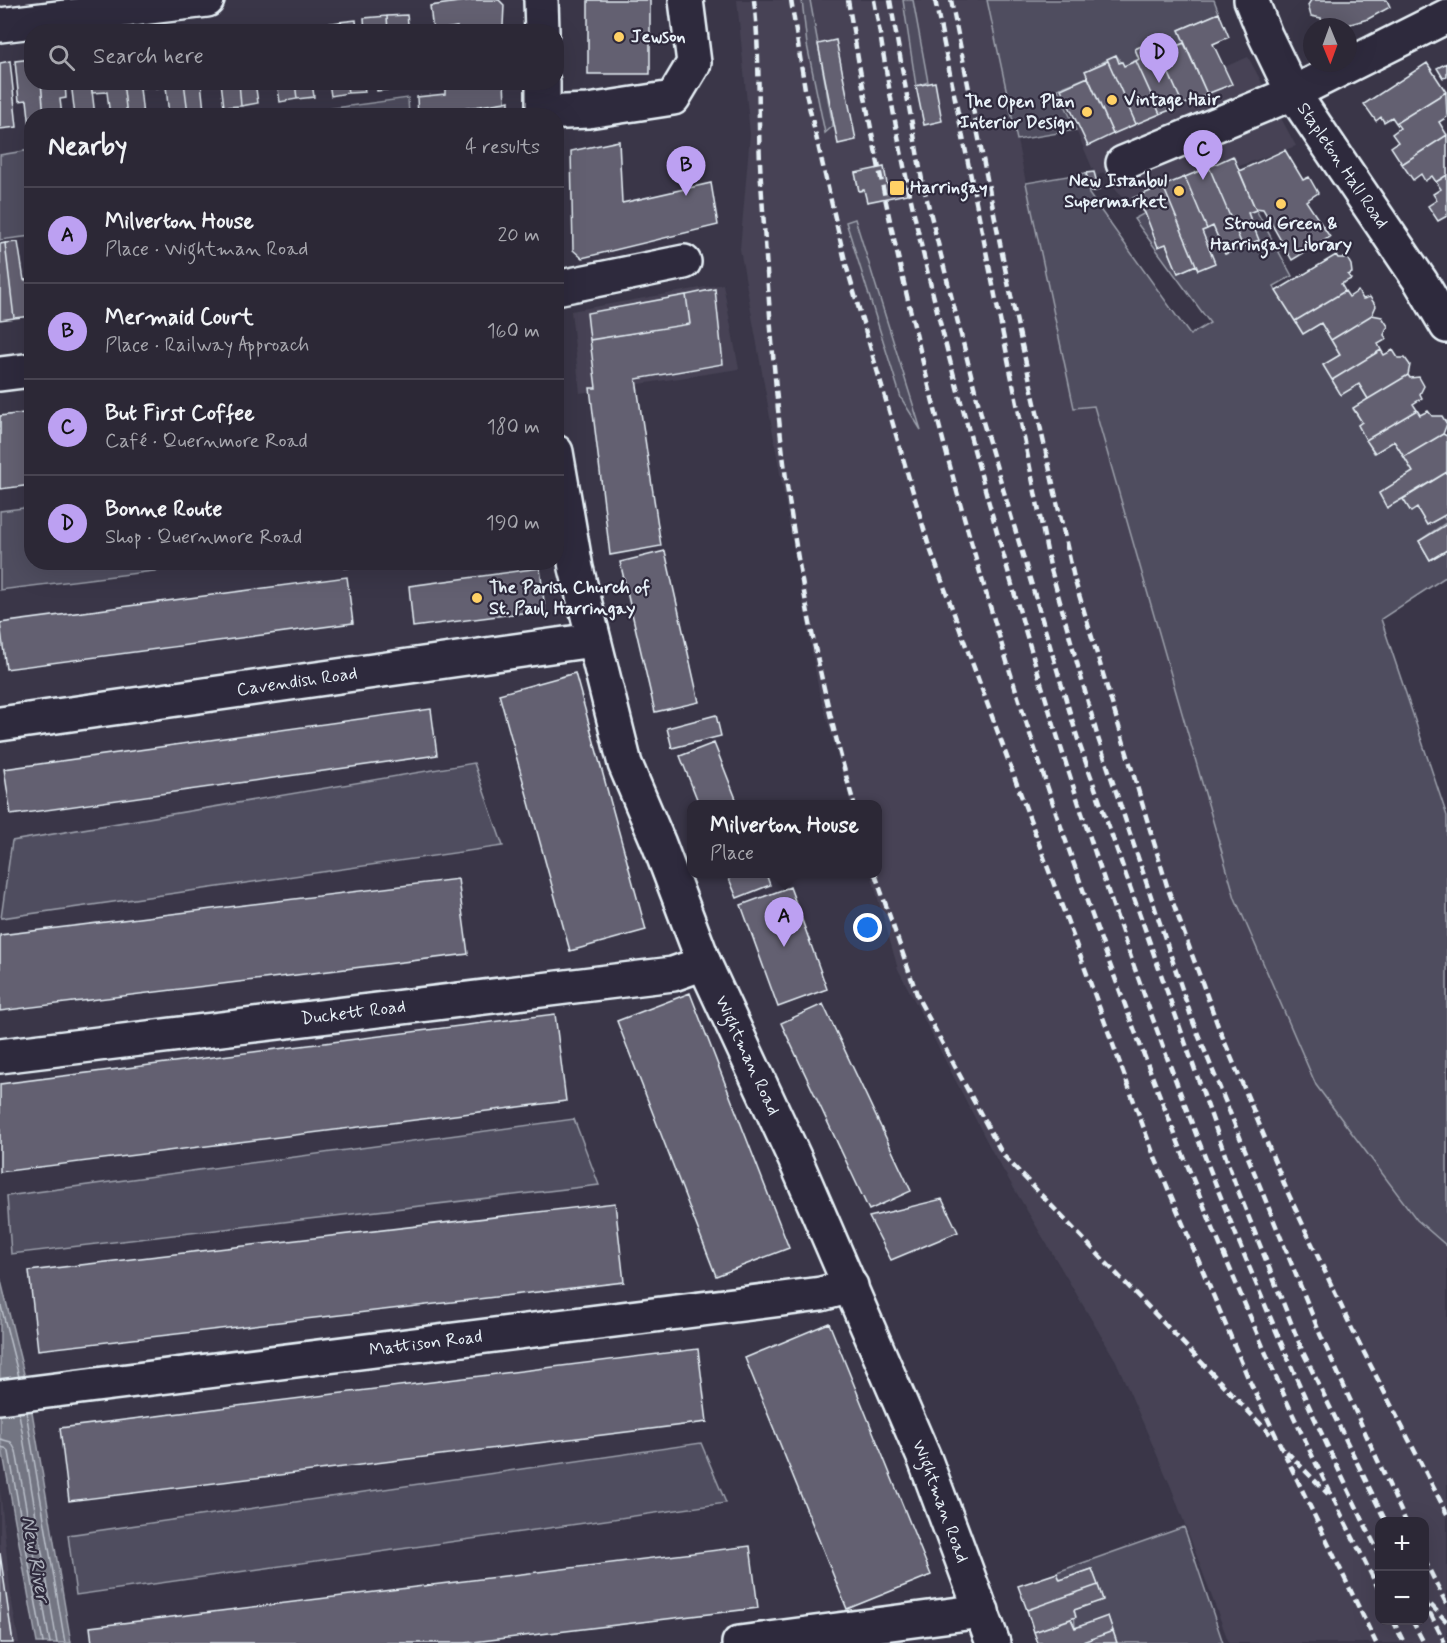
<!DOCTYPE html>
<meta charset="utf-8">
<style>
body{margin:0;font-family:Mynerve,sans-serif;background:#34303e;color:#f1f3f6}
.controls{position:absolute;right:18px;bottom:18px;display:grid;overflow:hidden;border-radius:12px;box-shadow:0 6px 24px #0002}
.controls button{width:54px;height:54px;display:grid;place-items:center;padding:0;border:0;border-bottom:2px solid #484451;background:#2c2836;color:#f1f3f6;font:30px sans-serif}
.compass{position:absolute;left:1303px;top:18px;width:54px;height:54px;border-radius:50%;background:#2c2836;box-shadow:0 6px 24px #0002;rotate:179deg}
.you{position:absolute;left:868px;top:928px;width:21px;height:21px;margin:-15px;border:4px solid #fff;border-radius:50%;background:#1a73e8;box-shadow:0 0 0 9px #1a73e833}
.badge{display:grid;place-items:center;width:39px;height:39px;border-radius:50%;background:#bca0f2;color:#111;font-size:20px;font-weight:700}
.pin{position:absolute;translate:-50% -50px;filter:drop-shadow(0 2px 3px #0008)}
.pin::after{content:'';position:absolute;top:32px;width:21px;height:18px;background:inherit;clip-path:polygon(0 0,100% 0,50% 100%)}
.popup{position:absolute;left:687px;top:800px;width:195px;height:78px;box-sizing:border-box;display:grid;place-content:center;border-radius:12px;background:#2c2836;filter:drop-shadow(0 2px 4px #0005);font-size:20px;white-space:nowrap;color:#a6a6ad}
.popup b{font-size:22px;color:#f1f3f6}
.popup::after{content:'';position:absolute;left:50%;top:100%;margin-left:-12px;border:12px solid transparent;border-top-color:#2c2836}
.list{margin:0;padding:0;list-style:none}
h2{display:flex;justify-content:space-between;align-items:center;height:78px;margin:0;padding:0 24px;font-size:26px}
h2 small{font-size:20px;font-weight:400;color:#a6a6ad}
.list li{display:grid;grid-template-columns:39px 1fr auto;gap:18px;align-items:center;box-sizing:border-box;height:96px;padding:0 24px;border-top:2px solid #484451}
.list b{display:block;font-size:22px;white-space:nowrap}
.list p{margin:0;font-size:20px;white-space:nowrap;color:#a6a6ad}
.list em{font-size:20px;font-style:normal;color:#a6a6ad}
.icon{flex:none;width:33px;height:33px;fill:none;stroke:currentColor;stroke-width:2;stroke-linecap:round;stroke-linejoin:round}
.map{position:relative;flex:none;width:1447px;height:1643px;overflow:hidden}
.search{position:absolute;background:#2c2836;box-shadow:0 6px 24px #0002;left:24px;top:24px;width:540px;height:66px;display:flex;align-items:center;gap:15px;box-sizing:border-box;padding:0 21px;border-radius:24px;color:#a6a6ad;font-size:22px}
.panel{position:absolute;background:#2c2836;box-shadow:0 6px 24px #0002;left:24px;top:108px;width:540px;height:462px;border-radius:24px}
.map>svg:first-child{display:block}
</style>
<div class="map">
<svg width="1447" height="1643" viewBox="0 0 1447 1643">
<rect width="100%" height="100%" fill="#3a3648"/>
<filter id="ink" filterUnits="userSpaceOnUse"><feTurbulence type="fractalNoise" baseFrequency=".0167" numOctaves="2"/><feDisplacementMap in="SourceGraphic" scale="12" xChannelSelector="R" yChannelSelector="G"/><feConvolveMatrix kernelMatrix="1 2 1 2 8 2 1 2 1" color-interpolation-filters="sRGB"/></filter>
<g filter="url(#ink)">
<path fill="#464354" fill-rule="evenodd" d="M737,0H987L1074,407L1094,406L1235,898L1316,1085L1417,1220L1447,1246V1643H1229L1171,1487L1116,1361L993,1153L898,969L871,874H877V804H851L819,691L740,249L750,134ZM1380,1522H1424V1620H1380Z
M1248,57L1296,146L1128,205L1103,172L1096,177L1076,130Z
M723,284L739,369L580,393L571,311Z
M0,1488L11,1597L19,1643H0Z"/>
<path fill="#504e5f" stroke="#9ca0ac" stroke-width="1.5" d="M802,0H810L833,126L825,133L807,45Z
M903,0H913L928,82L916,86Z
M987,0H1214L1219,13L1179,30L1184,43L1172,48L1169,41L1147,50L1144,45L1135,49L1139,59L1124,66L1116,55L1086,71L1088,77L1058,89L1076,130L1017,140Z
M408,98L409,115H283Z
M31,150V236L0,240V155Z
M1085,173L1089,194L1190,335L1210,323L1134,219L1145,213L1158,246L1166,244L1178,273L1196,265L1202,231L1213,226L1225,254L1259,241L1248,213L1256,210L1292,276L1274,286L1276,291L1303,334L1321,323L1340,355L1323,365L1341,394L1359,384L1368,399L1353,409L1362,422L1358,425L1374,453L1394,441L1413,472L1379,494L1387,507L1403,499L1411,511L1417,508L1427,525L1443,516L1447,522L1419,541L1430,560L1447,550V576L1381,619L1447,816V1246L1417,1220L1316,1085L1235,898L1094,406L1074,408L1026,183Z
M855,219L921,430L901,398L846,222Z
M31,507L32,562L219,563L0,590V511Z
M474,763L503,846L1,918L12,841Z
M574,1119L599,1185L11,1254L7,1196Z
M701,1443L726,1503L76,1595L68,1535Z
M1184,1527L1223,1643H1117L1108,1617L1075,1628L1074,1610L1103,1599L1092,1569L1060,1580L1057,1572Z"/>
<path fill="#737482" stroke="#a2a6b1" stroke-width="1.5" d="M0,1277L29,1394L71,1643H37L0,1437Z"/>
<g fill="none" stroke-linecap="round" stroke-linejoin="round">
<path stroke="#b9bfc9" stroke-width="1.5" d="M0,1302L19,1377
M26,1412L65,1643
M19,1413L57,1643
M0,1439L11,1442L16,1451L50,1643
M0,1447L5,1448L9,1452L43,1643"/>
</g>
<path fill="#636171" stroke="#e8f1f8" stroke-width="1.5" d="M473,0H499L504,5L503,26L473,32H457V27L433,31L430,6Z
M588,0H650V74H588Z
M1311,0H1387L1390,7L1368,19L1340,27H1323L1321,18L1311,16L1308,5Z
M1219,13L1229,37L1213,44L1232,84L1207,94L1179,30Z
M407,15L409,32H388L387,16Z
M387,16L388,32H365L364,18Z
M356,20L357,32H340L339,22Z
M339,22L340,32H317V25Z
M310,24L311,32H288V27Z
M503,26V32H473Z
M288,27V32L261,30Z
M836,40L856,140L838,144L818,44Z
M1169,41L1172,48L1184,43L1207,94L1183,105L1157,47Z
M1144,45L1147,50L1157,47L1183,105L1160,114L1136,61L1139,59L1135,49Z
M1116,55L1119,63L1122,62L1124,66L1136,61L1160,114L1136,124L1107,59Z
M32,59V82H41L44,116H32L30,127L27,100L19,101L15,61Z
M10,61L17,127L0,129V63Z
M1108,61L1136,124L1113,134L1085,71Z
M1427,63L1446,92L1396,123L1392,117L1384,122L1381,117L1376,121L1364,104Z
M1447,63V77L1443,78L1437,68Z
M1088,77L1113,134L1088,146L1061,89Z
M41,82H65L66,98L60,99L62,116H44Z
M71,82H91L95,116H75Z
M91,82H123L127,116H110L107,92L92,93Z
M123,82H148V87L140,88L143,116H127Z
M156,82H184L188,113L169,116L166,86L156,88Z
M184,82H201L204,111L188,113Z
M221,82H239L241,106L224,107Z
M239,82H255L258,103L241,106Z
M277,82H295L297,99L280,102Z
M295,82H312L314,97L297,99Z
M329,82H346L348,93L331,96Z
M346,82H363L365,92L348,93Z
M376,82H393L394,89L377,91Z
M393,82H408L409,88L394,89Z
M478,82H504L505,102L418,116L417,97L445,94V88Z
M935,82L942,121L924,125L916,86Z
M1446,92L1447,117L1439,122L1447,135L1402,164L1391,147L1398,142L1392,134L1400,128L1396,123Z
M509,101V116H426L505,102Z
M1447,135V175L1436,182L1432,176L1425,181L1421,174L1413,180L1402,164Z
M619,141L622,203L711,183L718,225L582,258L573,250L571,151Z
M1285,150L1303,180L1309,177L1318,193L1306,201L1330,237L1292,260L1263,209L1255,208L1239,171Z
M1233,156L1256,210L1248,213L1259,240L1243,247L1209,167Z
M884,167L887,184L904,181L907,194L867,202L864,190L859,191L855,173Z
M1209,167L1243,247L1225,254L1213,226L1207,229L1185,177Z
M1094,172L1099,190L1091,192L1086,173Z
M1447,175V216L1438,221L1428,206L1437,200L1433,194L1441,189L1436,182Z
M1185,177L1207,229L1202,231L1215,263L1198,270L1163,186Z
M1163,186L1196,265L1178,273L1166,244L1158,247L1145,213L1133,198Z
M18,242L24,280L32,279V316L14,318L5,243Z
M5,243L14,318L0,320V244Z
M1336,255L1338,258H1347L1351,265L1352,273L1348,275L1351,279L1341,284L1345,291L1295,321L1276,291Z
M715,289L723,364L636,379L661,546L610,555L590,388H596L590,340L690,324L686,295Z
M1345,291L1349,297L1358,291L1363,299L1370,297L1376,306L1372,315L1331,340L1321,323L1303,334L1295,321Z
M686,295L690,324L590,340L587,313Z
M1372,315L1382,317L1388,326L1384,335L1387,339L1378,344L1381,350L1332,380L1323,365L1340,355L1331,340Z
M1381,350L1384,355L1393,350L1398,358H1405L1410,365L1408,375L1368,399L1359,384L1341,395L1332,380Z
M1408,375L1410,378L1419,377L1424,386L1420,394L1422,398L1413,404L1417,410L1366,440L1358,425L1362,422L1353,408Z
M1417,410L1420,415L1428,411L1432,416H1442L1447,424L1443,434L1404,457L1394,441L1375,453L1366,440Z
M32,412V485L0,489V416Z
M1443,434L1447,436V472L1387,508L1379,493L1413,472L1404,457Z
M1447,472V514L1427,525L1417,508L1411,512L1403,499Z
M1447,524V550L1430,560L1419,541Z
M665,551L699,702L655,712L620,562Z
M344,562H395L345,568Z
M540,568L545,610L413,627L409,586Z
M347,577L353,623L6,669L0,623Z
M575,673L646,930L570,951L499,694Z
M431,709L437,755L11,815L4,769Z
M716,715L721,736L672,748L667,728Z
M714,743L738,804H699L680,756Z
M727,874H766L770,885L737,898Z
M458,879L468,954L0,1011V935Z
M790,887L827,989L778,1007L741,905Z
M690,993L789,1248L716,1276L617,1021Z
M823,1004L911,1191L869,1210L781,1023Z
M555,1014L566,1101L0,1172V1084Z
M942,1199L958,1232L891,1260L869,1217Z
M615,1203L624,1282L38,1350L29,1271Z
M829,1323L931,1575L847,1609L745,1358Z
M698,1349L707,1422L69,1501L60,1428Z
M750,1546L758,1608L465,1643H92L90,1627Z
M0,1553L13,1643H0Z
M1092,1569L1098,1585L1027,1610L1018,1586L1057,1573L1060,1580Z
M1098,1585L1103,1600L1074,1610L1076,1617L1034,1632L1027,1610Z
M1108,1616L1113,1631L1080,1643H1038L1034,1632L1071,1619L1075,1628Z
M1113,1631L1117,1643H1080Z"/>
<g fill="none" stroke-linecap="round" stroke-linejoin="round">
<defs>
<g id="minor">
<path id="s1" d="M1251,0L1265,35L1293,93L1421,282L1447,326"/>
<path d="M0,25L207,0"/>
<path d="M543,113L588,111L673,98L694,63L686,0"/>
<path d="M1123,163L1293,93L1447,16"/>
<path d="M556,288L684,262"/>
<path d="M0,374L32,370"/>
<path id="s2" d="M0,724L593,640"/>
<path id="s3" d="M0,1056L673,974L704,963"/>
<path id="s4" d="M0,1397L821,1294L851,1286"/>
<path d="M739,1643L982,1611"/>
</g>
<g id="major">
<path d="M541,0L542,32"/>
<path d="M543,82V116"/>
<path id="s5" d="M556,452L576,568L625,764L659,844L704,963L795,1159L925,1460L993,1643"/>
</g>
</defs>
<use href="#minor" stroke="#e8f1f8" stroke-width="38"/>
<use href="#major" stroke="#e8f1f8" stroke-width="38"/>
<use href="#minor" stroke="#2f2a3d" stroke-width="33"/>
<use href="#major" stroke="#2f2a3d" stroke-width="33"/>
<path stroke="#e8f1f8" stroke-width="4.5" stroke-dasharray="9 4.5" stroke-linecap="butt" d="M754,0C761,60 757,121 761,181C766,254 770,327 777,399C790,536 816,672 854,804
M791,0L805,89L846,265L928,543L1153,1153L1249,1380L1376,1643
M848,0C925,472 1086,941 1277,1379C1308,1451 1345,1521 1380,1592
M874,0C883,49 890,98 900,146C924,270 958,393 992,514C1071,800 1168,1081 1286,1354C1315,1422 1348,1489 1380,1556
M890,0L922,180L983,422L1079,743L1235,1183L1302,1350L1386,1522
M935,0L1050,566L1098,738L1193,1022L1320,1334L1406,1522
M951,0L1007,278L1074,578L1168,889L1218,1026L1288,1193L1353,1331L1447,1514
M875,874L919,1000L1003,1155L1270,1434
M1286,1451L1328,1494
M1424,1559L1447,1605
M1424,1601L1445,1643
M1431,1605L1447,1622
M1393,1620L1404,1643
M1412,1620L1424,1643"/>
</g>
</g>
<g fill="#ffd166" stroke="#2f2a3d" stroke-width="2">
<circle cx="619" cy="37" r="6"/>
<circle cx="1112" cy="100" r="6"/>
<circle cx="1087" cy="112" r="6"/>
<rect x="889" y="180" width="16" height="16" rx="3"/>
<circle cx="1179" cy="191" r="6"/>
<circle cx="1281" cy="204" r="6"/>
<circle cx="477" cy="598" r="6"/>
</g>
<g text-anchor="middle" dominant-baseline="central" stroke-width="4.5" stroke-linejoin="round" paint-order="stroke">
<g font-size="18" font-weight="bold" fill="#e8f1f8" stroke="#2f2a3d" text-anchor="start">
<text x="631" y="37">Jewson</text>
<text x="1124" y="100">Vintage Hair</text>
<text x="1075" y="102" text-anchor="end">The Open Plan<tspan x="1075" dy="21">Interior Design</tspan></text>
<text x="1167" y="181" text-anchor="end">New Istanbul<tspan x="1167" dy="21">Supermarket</tspan></text>
<text x="910" y="188">Harringay</text>
<text x="1281" y="224" text-anchor="middle">Stroud Green &amp;<tspan x="1281" dy="21">Harringay Library</tspan></text>
<text x="489" y="588">The Parish Church of<tspan x="489" dy="21">St. Paul, Harringay</tspan></text>
</g>
<g font-size="18" fill="#e8f1f8" stroke="#2f2a3d">
<text stroke="none"><textPath href="#s1" startOffset="190">Stapleton Hall Road</textPath></text>
<text stroke="none"><textPath href="#s2" startOffset="300">Cavendish Road</textPath></text>
<text stroke="none"><textPath href="#s3" startOffset="356">Duckett Road</textPath></text>
<text stroke="none"><textPath href="#s5" startOffset="636">Wightman Road</textPath></text>
<text stroke="none"><textPath href="#s4" startOffset="429">Mattison Road</textPath></text>
<text stroke="none"><textPath href="#s5" startOffset="1122">Wightman Road</textPath></text>
</g>
<g font-size="20" font-style="italic" fill="#aeb2bd" stroke="#2f2a3d">
<text transform="translate(35 1559) rotate(80)">New River</text>
</g>
</g>
</svg>
<div class="controls">
<button>+</button>
<button>−</button>
</div>
<svg class="compass" viewBox="-18 -18 36 36"><path d="M0-13l5 13h-10z" fill="#e53935"/><path d="M0 13l5-13h-10z" fill="#a6a6ad"/></svg>
<div class="you"></div>
<div class="pin badge" style="left:784px;top:947px">A</div>
<div class="popup"><b>Milverton House</b>Place</div>
<div class="pin badge" style="left:686px;top:196px">B</div>
<div class="pin badge" style="left:1203px;top:180px">C</div>
<div class="pin badge" style="left:1159px;top:83px">D</div>
<div class="search"><svg class="icon" aria-label="search" viewBox="0 0 24 24"><circle cx="10" cy="10" r="6"/><path d="M15 15l6 6"/></svg>Search here</div>
<section class="panel">
<h2>Nearby<small>4 results</small></h2>
<ul class="list">
<li><span class="badge">A</span><div><b>Milverton House</b><p>Place · Wightman Road</p></div><em>20 m</em></li>
<li><span class="badge">B</span><div><b>Mermaid Court</b><p>Place · Railway Approach</p></div><em>160 m</em></li>
<li><span class="badge">C</span><div><b>But First Coffee</b><p>Café · Quernmore Road</p></div><em>180 m</em></li>
<li><span class="badge">D</span><div><b>Bonne Route</b><p>Shop · Quernmore Road</p></div><em>190 m</em></li>
</ul>
</section>
</div>
